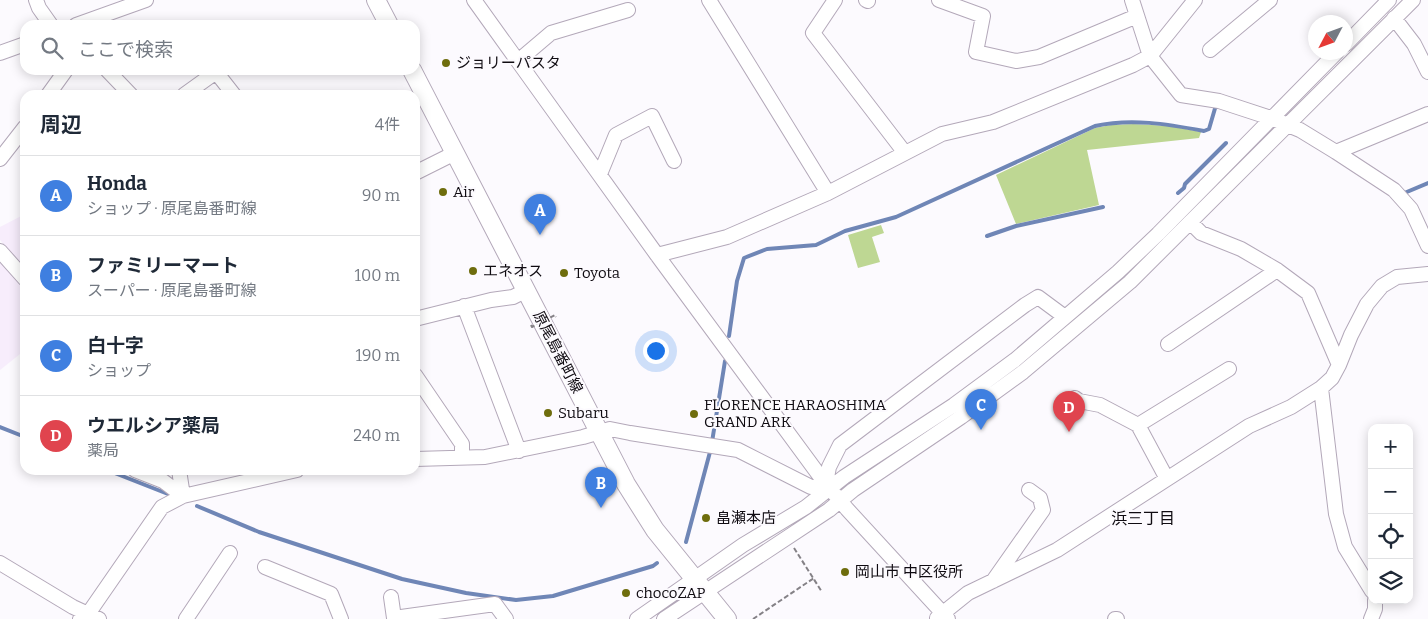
<!DOCTYPE html>
<html lang="ja">
<meta charset="utf-8">
<style>
body{margin:0;font-family:Bitter,"Noto Sans JP",serif;background:#f6f6f7;color:#1f2937}
.controls{position:absolute;right:15px;bottom:15px;display:grid;overflow:hidden;border-radius:10px;box-shadow:0 2px 12px #0003}
.controls button{width:45px;height:45px;display:grid;place-items:center;padding:0;border:0;border-bottom:1px solid #e0e1e3;background:#fff;color:#1f2937;font:25px sans-serif}
.compass{position:absolute;left:1308px;top:15px;width:45px;height:45px;border-radius:50%;background:#fff;box-shadow:0 2px 12px #0003;rotate:229deg}
.you{position:absolute;left:655px;top:350px;width:18px;height:18px;margin:-12px;border:4px solid #fff;border-radius:50%;background:#1a73e8;box-shadow:0 0 0 8px #1a73e833}
.badge{display:grid;place-items:center;width:32px;height:32px;border-radius:50%;background:#1a73e8;color:#fff;font-size:16px;font-weight:700}
.pin{position:absolute;translate:-50% -41px;filter:drop-shadow(0 1px 2px #0008)}
.pin::after{content:'';position:absolute;top:26px;width:18px;height:15px;background:inherit;clip-path:polygon(0 0,100% 0,50% 100%)}
.list{margin:0;padding:0;list-style:none}
h2{display:flex;justify-content:space-between;align-items:center;height:65px;margin:0;padding:0 20px;font-size:21px}
h2 small{font-size:16px;font-weight:400;color:#747a83}
.list li{display:grid;grid-template-columns:32px 1fr auto;gap:15px;align-items:center;box-sizing:border-box;height:80px;padding:0 20px;border-top:1px solid #e0e1e3}
.list b{display:block;font-size:19px;white-space:nowrap}
.list p{margin:0;font-size:16px;white-space:nowrap;color:#747a83}
.list em{font-size:16px;font-style:normal;color:#747a83}
.icon{flex:none;width:28px;height:28px;fill:none;stroke:currentColor;stroke-width:2;stroke-linecap:round;stroke-linejoin:round}
.map{position:relative;flex:none;width:1428px;height:619px;overflow:hidden}
.search{position:absolute;background:#fff;box-shadow:0 2px 12px #0003;left:20px;top:20px;width:400px;height:55px;display:flex;align-items:center;gap:12px;box-sizing:border-box;padding:0 18px;border-radius:15px;color:#747a83;font-size:19px}
.panel{position:absolute;background:#fff;box-shadow:0 2px 12px #0003;left:20px;top:90px;width:400px;height:385px;border-radius:15px}
.map>svg:first-child{display:block}
</style>
<div class="map">
<svg width="1428" height="619" viewBox="0 0 1428 619">
<rect width="100%" height="100%" fill="#fcfafe"/>
<path fill="#f7edfc" d="M25,214V269L0,240V227Z
M0,256L25,284V350L0,370Z"/>
<path fill="#bed793" d="M1133,124L1170,126L1201,132L1199,138L1087,150L1099,205L1016,224L996,175L1095,128L1111,125Z
M881,225L884,233L872,237L880,262L858,268L848,235Z"/>
<g fill="none" stroke-linecap="round" stroke-linejoin="round">
<path stroke="#6f86b6" stroke-width="4" d="M1178,193L1184,188L1185,184L1226,143
M1402,194L1428,183
M987,236L1016,226L1103,207
M729,336L737,281L744,258L767,249L816,245L845,231L896,217L1095,126C1131,118 1167,124 1204,131L1209,129L1216,105H1219
M0,427L25,437
M712,442L725,361
M107,470L168,494
M197,506L259,532L402,579L466,593L516,600L553,596L653,566L657,563
M686,542L710,452"/>
<defs>
<path id="minor" d="M36,0L39,8L51,25
M474,0L657,255L822,479L847,509L948,619
M709,0L828,193
M835,0L813,33L905,153
M866,0L868,1
M939,0L983,16L976,52L1016,61L1039,57L1137,16
M1132,0L1150,56L1181,95L1219,101L1271,118L1300,130L1336,152L1394,190L1411,209L1428,246
M1394,18L1414,44L1428,72
M76,25L146,0
M1346,44L1389,0
M1210,50L1270,0
M0,53L25,44
M518,61L551,33L628,10
M107,70L131,95
M48,95L66,70
M184,95L216,72L234,95
M1336,152L1428,114
M0,159L25,127
M415,173L455,153
M600,174L616,135L652,116L674,161
M1190,222L1201,233L1241,249L1277,270L1308,293L1339,365
M0,251L25,279
M657,255L727,237L828,193L942,134L993,122L1133,65L1150,56L1195,0
M464,306L519,451
M415,319L491,300L513,297L527,290
M1168,344L1277,270
M415,375L462,444V458
M1321,388L1336,514L1345,547L1372,591
M1075,398L1079,401L1100,405L1138,425L1167,479
M1138,425L1229,369
M415,459L485,457L583,437L610,429L630,433L738,450L811,487L826,483L829,467L840,445L1025,305L1038,297L1065,317
M135,470L163,481L183,496
M179,470L183,496
M0,563L73,607L99,619
M265,567L331,594L341,619
M993,581L1043,510L1040,498L1029,490
M391,597L394,618L495,604L506,619
M937,618L968,593L1057,550L1249,426L1291,407L1321,388L1332,378L1339,365L1351,335L1367,304L1382,286L1397,277L1428,274
M80,619L88,614L162,507L183,496L297,470
M186,619L230,553
M637,619L743,545L806,507L844,477L954,405L1015,360L1118,272L1158,234L1337,52
M664,619L829,510L853,490L961,417L1023,372L1130,282L1413,0
M1115,619H1117
M1371,619L1375,609V600"/>
<path id="major" d="M376,0L389,25
M412,70L626,484L655,530L727,619"/>
</defs>
<use href="#minor" stroke="#b3a8b9" stroke-width="16"/>
<use href="#major" stroke="#b3a8b9" stroke-width="20"/>
<path stroke="#848186" stroke-width="2" stroke-dasharray="5 2.5" stroke-linecap="butt" d="M794,548L822,592
M753,619L814,578"/>
<use href="#minor" stroke="#fff" stroke-width="14"/>
<use href="#major" stroke="#fff" stroke-width="18"/>
<path stroke="#848186" stroke-width="2" stroke-dasharray="5 2.5" stroke-linecap="butt" d="M531,325L532,327L555,315L556,317"/>
</g>
<g fill="#6e6d0d" stroke="#fcfafe" stroke-width="2">
<circle cx="446" cy="63" r="5"/>
<circle cx="443" cy="192" r="5"/>
<circle cx="473" cy="271" r="5"/>
<circle cx="564" cy="273" r="5"/>
<circle cx="548" cy="413" r="5"/>
<circle cx="694" cy="414" r="5"/>
<circle cx="706" cy="518" r="5"/>
<circle cx="845" cy="572" r="5"/>
<circle cx="626" cy="593" r="5"/>
</g>
<g text-anchor="middle" dominant-baseline="central" stroke-width="4" stroke-linejoin="round" paint-order="stroke">
<g font-size="15" fill="#0f0b11" stroke="#fcfafe" text-anchor="start">
<text x="456" y="63">ジョリーパスタ</text>
<text x="453" y="192">Air</text>
<text x="483" y="271">エネオス</text>
<text x="574" y="273">Toyota</text>
<text x="704" y="405">FLORENCE HARAOSHIMA<tspan x="704" dy="17">GRAND ARK</tspan></text>
<text x="558" y="413">Subaru</text>
<text x="716" y="518">畠瀬本店</text>
<text x="855" y="572">岡山市 中区役所</text>
<text x="636" y="593">chocoZAP</text>
</g>
<g font-size="15" fill="#0f0b11" stroke="#fcfafe">
<text transform="translate(558 352) rotate(63)">原尾島番町線</text>
</g>
<g font-size="16" fill="#0f0b11" stroke="#fcfafe">
<text x="1143" y="518">浜三丁目</text>
</g>
</g>
</svg>
<div class="controls">
<button>+</button>
<button>−</button>
<button><svg class="icon" aria-label="locate" viewBox="0 0 24 24"><circle cx="12" cy="12" r="6"/><path d="M12 2v4M12 18v4M2 12h4M18 12h4"/></svg></button>
<button><svg class="icon" aria-label="layers" viewBox="0 0 24 24"><path d="M12 4l9 5-9 5-9-5zM3 14l9 5 9-5"/></svg></button>
</div>
<svg class="compass" viewBox="-18 -18 36 36"><path d="M0-13l5 13h-10z" fill="#e53935"/><path d="M0 13l5-13h-10z" fill="#747a83"/></svg>
<div class="you"></div>
<div class="pin badge" style="left:540px;top:235px;background:#3f7fe0">A</div>
<div class="pin badge" style="left:601px;top:508px;background:#3f7fe0">B</div>
<div class="pin badge" style="left:981px;top:430px;background:#3f7fe0">C</div>
<div class="pin badge" style="left:1069px;top:432px;background:#e0444e">D</div>
<div class="search"><svg class="icon" aria-label="search" viewBox="0 0 24 24"><circle cx="10" cy="10" r="6"/><path d="M15 15l6 6"/></svg>ここで検索</div>
<section class="panel">
<h2>周辺<small>4件</small></h2>
<ul class="list">
<li><span class="badge" style="background:#3f7fe0">A</span><div><b>Honda</b><p>ショップ · 原尾島番町線</p></div><em>90 m</em></li>
<li><span class="badge" style="background:#3f7fe0">B</span><div><b>ファミリーマート</b><p>スーパー · 原尾島番町線</p></div><em>100 m</em></li>
<li><span class="badge" style="background:#3f7fe0">C</span><div><b>白十字</b><p>ショップ</p></div><em>190 m</em></li>
<li><span class="badge" style="background:#e0444e">D</span><div><b>ウエルシア薬局</b><p>薬局</p></div><em>240 m</em></li>
</ul>
</section>
</div>
